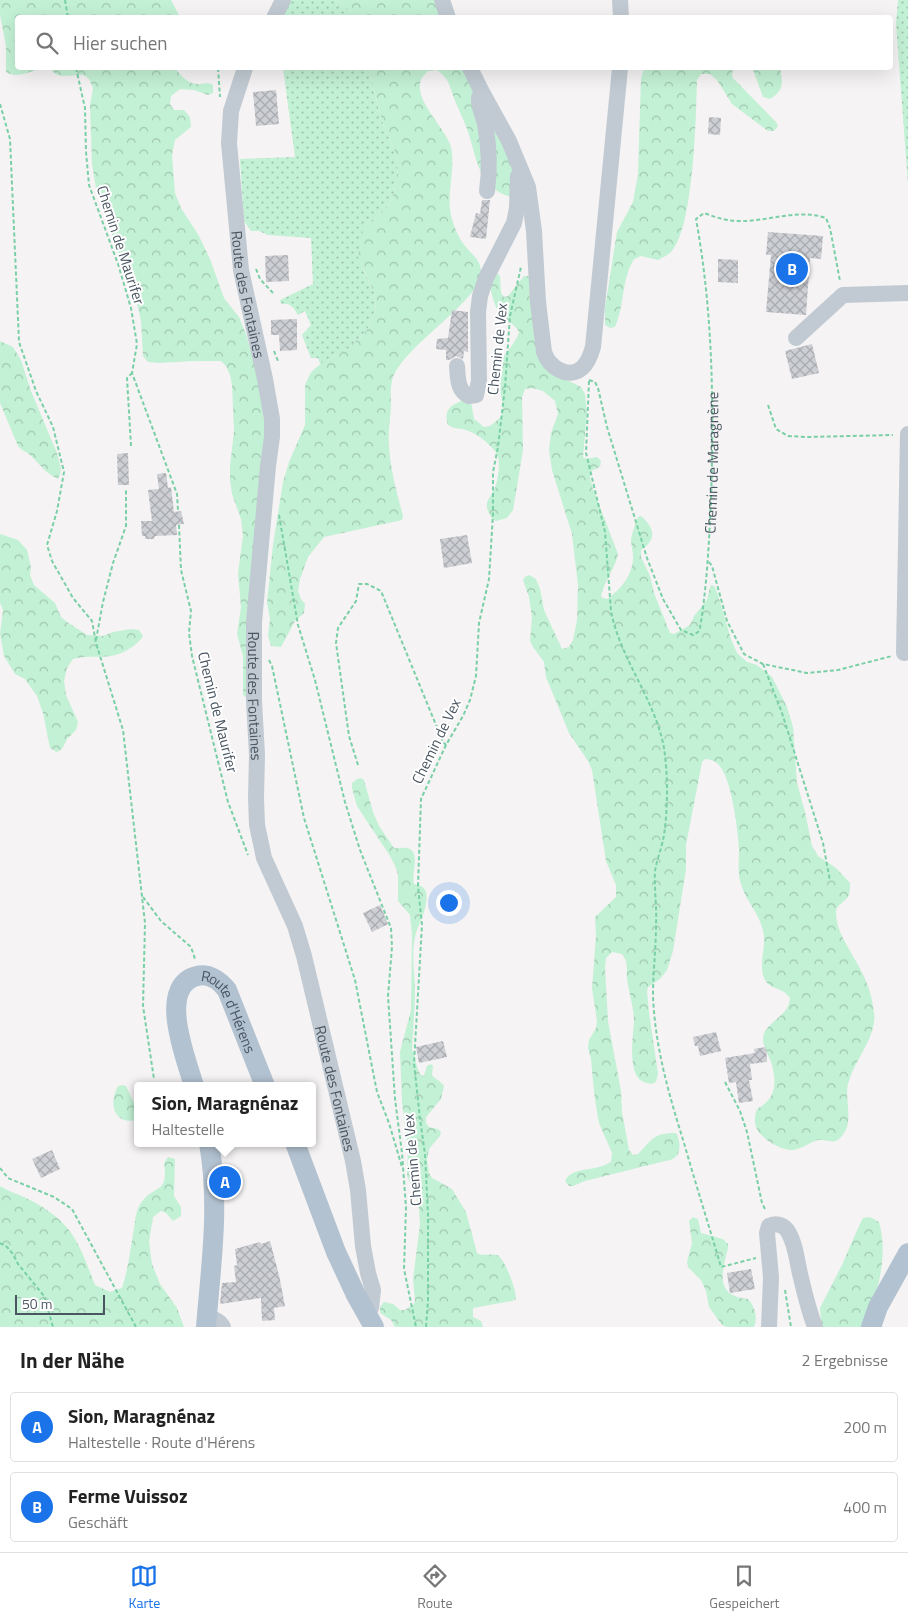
<!DOCTYPE html>
<html lang="de">
<meta charset="utf-8">
<style>
body{margin:0;font-family:"Titillium Web",sans-serif;background:#f6f6f6;color:#222}
.scale{position:absolute;left:15px;bottom:12px;width:90px;box-sizing:border-box;padding-left:5px;border:2px solid #4a5661;border-top:0;font-size:14px;line-height:18px;white-space:nowrap;color:#4a5661;-webkit-text-stroke:4px #fff;paint-order:stroke}
.you{position:absolute;left:448px;top:902px;width:18px;height:18px;margin:-12px;border:4px solid #fff;border-radius:50%;background:#1a73e8;box-shadow:0 0 0 8px #1a73e833}
.badge{display:grid;place-items:center;width:32px;height:32px;border-radius:50%;background:#1a73e8;color:#fff;font-size:16px;font-weight:700}
.pin{position:absolute;translate:-50% -50%;border:2px solid #fff;box-shadow:0 1px 5px #0006}
.popup{position:absolute;left:134px;top:1082px;width:182px;height:65px;box-sizing:border-box;display:grid;place-content:center;border-radius:5px;background:#fff;filter:drop-shadow(0 1px 4px #0005);font-size:16px;white-space:nowrap;color:#767676}
.popup b{font-size:19px;color:#222}
.popup::after{content:'';position:absolute;left:50%;top:100%;margin-left:-10px;border:10px solid transparent;border-top-color:#fff}
.list{margin:0;padding:0;list-style:none}
h2{display:flex;justify-content:space-between;align-items:center;height:65px;margin:0;padding:0 20px;font-size:21px}
h2 small{font-size:16px;font-weight:400;color:#767676}
.list li{display:grid;grid-template-columns:32px 1fr auto;gap:15px;align-items:center;box-sizing:border-box;height:70px;margin:0 10px 10px;padding:0 10px;border:1px solid #e0e0e0;border-radius:5px}
.list b{display:block;font-size:19px;white-space:nowrap}
.list p{margin:0;font-size:16px;white-space:nowrap;color:#767676}
.list em{font-size:16px;font-style:normal;color:#767676}
.icon{flex:none;width:28px;height:28px;fill:none;stroke:currentColor;stroke-width:2;stroke-linecap:round;stroke-linejoin:round}
.map{position:relative;flex:none;width:908px;height:1327px;overflow:hidden}
.search{position:absolute;background:#fff;box-shadow:0 5px 20px #0002;left:15px;right:15px;top:15px;height:55px;display:flex;align-items:center;gap:12px;box-sizing:border-box;padding:0 18px;border-radius:5px;color:#767676;font-size:19px}
.sheet{height:225px;background:#fff}
nav{display:flex;justify-content:space-around;align-items:center;box-sizing:border-box;height:70px;border-top:1px solid #e0e0e0;background:#fff;font-size:14px;color:#767676}
nav a{display:grid;justify-items:center;gap:2px}
nav .on{color:#1a73e8}
.map>svg:first-child{display:block}
</style>
<div class="map">
<svg width="908" height="1327" viewBox="0 0 908 1327">
<defs>
<pattern id="grass-dots" width="8" height="8" patternUnits="userSpaceOnUse" patternTransform="scale(1.25)"><rect width="8" height="8" fill="#c3f1d5"/><path d="M2 2h.1M6 6h.1" fill="none" stroke="#a0c6b0" stroke-width="1.8" stroke-linecap="round"/></pattern>
<pattern id="forest-crowns" width="20" height="18" patternUnits="userSpaceOnUse" patternTransform="scale(1.25)"><rect width="20" height="18" fill="#c3f1d5"/><path d="M2 6a3 3 0 1 1 6 0M12 15a3 3 0 1 1 6 0" fill="none" stroke="#a0c6b0"/></pattern>
<pattern id="building-cross-hatch" width="8" height="8" patternUnits="userSpaceOnUse" patternTransform="scale(1.25)"><rect width="8" height="8" fill="#cdcfd5"/><path d="M0 0l8 8M0 8l8-8" fill="none" stroke="#a8abb0"/></pattern>
</defs>
<rect width="100%" height="100%" fill="#f5f3f3"/>
<path fill="url(#grass-dots)" d="M289,0H335L349,9L354,17L280,18Z
M898,0H908V184L896,24Z
M283,68H368L382,121L395,152L398,169L394,193L386,210L366,224L363,269L374,292L376,310L367,330L347,350L320,364L318,358H311L302,335L311,325L305,311L298,315C293,307 291,303 281,304L280,300L313,284L311,238L268,235L259,231H251L244,221L240,159L295,157Z"/>
<path fill="url(#forest-crowns)" d="M0,0H171L180,17L18,18V68H40C30,72 16,79 6,72V46L0,15Z
M335,0H438L443,17H354L349,9Z
M50,68H175C181,76 189,85 200,84C206,84 207,82 213,85V93L208,95L194,90L180,89L171,96L170,104L174,110H184L190,117L191,127L175,140L172,155L175,193L181,208L199,236L210,259L224,298L239,317L246,334L257,373L265,426L247,698L243,695V656L237,634L241,607L238,573L243,536L241,519L232,494L230,480V466L234,431L232,385L230,375L226,366L221,361H194L159,363L148,362L143,356L141,321L133,286L120,257L96,189L92,164L90,105L93,88L89,79L84,75L62,76L55,74Z
M368,68H466L515,159L522,199C483,194 479,170 470,138C466,124 459,111 454,98C449,84 449,79 437,70L428,71C426,73 422,77 421,80C413,100 446,128 451,147C456,171 445,196 452,219C454,227 460,240 465,246C472,255 480,259 481,271C483,301 401,346 392,381C390,389 391,399 391,407C390,420 388,433 389,445C390,469 397,493 403,516L402,520L324,537L308,557L300,579L298,591L301,599L305,604L304,613L295,621L281,647L271,646L268,636L270,619L267,602L273,545L283,482L289,462L305,425V385L311,372L323,362L347,350L367,330L376,310L374,292L358,257L360,239L366,224L386,210L394,193L398,169L395,152L382,121Z
M647,68H733L732,77L776,122L778,126L774,131H768L732,104L717,80L710,74H701L697,80C696,115 694,228 671,252C668,255 662,258 658,260L641,256L634,259C621,280 625,305 615,327L610,328L605,325V308L617,232L633,202L638,174L641,78L644,69Z
M749,68H780C783,82 784,91 770,99L763,97L753,70Z
M497,273L500,276L501,293L504,297L508,296L524,276H529L530,302L563,378L581,387L585,394L587,412L583,457L586,459L597,457L601,461L600,467L591,471L590,478L593,489L618,554C615,569 604,581 601,596L603,598L607,599C621,590 634,573 633,556C633,550 631,545 631,540C632,532 635,524 638,517L641,516C655,528 657,540 641,550V557L650,576L654,593L670,633L674,634L690,625L694,616L707,600L710,587L712,585L715,587L718,595L731,639L737,653L747,662L757,665L772,677L787,707L793,727L797,783L805,812L812,846L818,856L836,868L850,883C850,887 850,891 849,895C846,902 836,904 836,912C836,930 846,943 854,958C863,973 871,989 873,1007C874,1012 875,1017 874,1022C871,1044 855,1060 849,1081C843,1096 854,1119 844,1133C835,1147 831,1139 818,1140C810,1142 802,1149 793,1150C781,1151 761,1139 756,1127C754,1121 755,1115 757,1109C775,1099 777,1085 772,1065C770,1057 763,1048 763,1039C764,1021 789,1018 790,998C787,995 785,992 782,991C774,987 767,986 764,978C759,965 765,949 764,936C762,917 748,904 742,887C737,875 739,862 739,850C738,830 732,780 719,765C715,761 710,759 705,759L702,762L686,845V869L673,951L667,970L660,979L648,987L647,991L649,1012L658,1074L656,1082L651,1084C647,1083 643,1082 640,1080C628,1069 633,1036 634,1022C634,1008 629,993 627,979C626,968 629,963 622,954L612,952L606,958L605,967L608,1021L621,1091L622,1112L629,1150L633,1155L638,1154C653,1139 653,1133 676,1133C680,1139 682,1153 674,1158C672,1160 668,1160 665,1161L585,1181L573,1186H569L565,1181C570,1169 589,1170 599,1167C603,1166 607,1164 611,1162L612,1153L599,1123L597,1112L594,1092L591,1059L588,1048L589,1040L596,1028L597,1021L592,988L596,936L595,917L616,897V885L606,861L592,770L588,761L569,733L546,677L544,662L533,647L530,641L532,617L529,597L523,580L525,577L529,575L536,579L540,589L544,610L562,649L569,647L573,640L577,620L578,585L572,534L552,470L549,450L551,433L558,414L555,401L543,391L532,388L525,389L522,397L523,450L513,510L507,518L496,521C492,519 491,517 489,513C483,502 491,497 495,488C498,480 501,462 497,454C491,444 474,431 462,429C455,428 455,429 448,425C443,409 451,405 466,399L471,402L474,419L484,427L490,426L501,417C507,400 494,384 499,366C502,354 515,346 519,332C514,323 505,320 499,312C494,305 492,295 490,286Z
M0,341L13,347L21,360L31,391L57,453L61,469L60,475L58,479C45,473 40,464 30,455C26,451 22,451 18,446L0,403Z
M0,534L18,540L27,550L31,567L30,575L34,585L55,603L61,617L67,622L87,635L103,636L113,632L131,629L139,630L143,636C140,641 136,644 132,647C109,663 96,653 73,659L67,668L64,681L66,695L78,722L76,730L67,739L62,749L57,752L50,748L43,713L37,696L25,679L15,674L4,656L0,634L3,610L0,603Z
M361,778L364,780L373,812L379,826L394,848C399,849 405,846 410,849C420,855 411,874 414,884C419,885 424,886 426,892C429,906 420,920 416,933C411,950 414,969 415,987C415,1008 413,1029 412,1049C416,1058 416,1070 422,1076L424,1075L427,1066L431,1064L433,1066L432,1075C436,1080 441,1081 444,1086L441,1099L426,1117V1123L429,1127L438,1129L441,1132L440,1136L429,1149L427,1160L429,1173L432,1178L452,1189L466,1212L477,1253C483,1257 490,1253 497,1255C505,1258 516,1290 516,1299L512,1301L473,1308V1317L481,1321L483,1327H395L391,1320L380,1313V1307L384,1302L393,1304L400,1310H405L414,1304L415,1300L413,1279L420,1224L419,1209L417,1197L407,1176L408,1150L402,1102L400,1052L411,1010L412,934L410,915L398,901V875L396,868L390,856L357,806L352,788V783L357,779Z
M123,1085L126,1086L134,1103L137,1105V1120C114,1125 108,1104 118,1086Z
M168,1157L175,1159L174,1196L181,1207V1216L173,1221L166,1213L161,1211L153,1217L149,1242L152,1264L160,1284L177,1308L184,1327H0V1186C9,1192 19,1194 28,1199C73,1222 78,1241 95,1285L110,1292L122,1288C128,1270 130,1252 133,1234C135,1224 135,1211 141,1203C154,1184 169,1195 164,1163Z
M693,1217L698,1219L701,1233L723,1239L728,1244V1248C722,1272 714,1296 748,1299C755,1307 758,1317 754,1327H727L722,1325L709,1307L706,1291L701,1280L688,1267L687,1262L692,1243L689,1221Z
M870,1217L879,1222C889,1257 877,1294 865,1327H823L821,1320L820,1308L842,1265L858,1228L863,1218Z"/>
<path fill="url(#building-cross-hatch)" d="M276,90L279,124L256,126L253,92Z
M709,117L721,118L720,135L708,134Z
M482,200H490L486,239L470,237L476,213L480,214Z
M768,232L823,236L821,259L810,258L806,315L766,312L771,255H766Z
M288,255L289,281L266,282L265,256Z
M718,259L738,260V283L718,282Z
M452,310L468,312V352L464,351L463,359L456,356L449,360H446V350L436,349L437,339L448,338Z
M297,319V350L280,351L279,335H271V320Z
M812,344L819,373L792,379L785,351Z
M128,453L129,485H118L117,454Z
M166,473L168,488L171,487L174,512L181,511L184,524L176,525L177,535L155,536L154,539H145V536H142L141,521H152L148,490L159,489L157,474Z
M467,535L472,563L444,568L440,539Z
M380,905L388,924L372,932L363,913Z
M716,1032L721,1051L700,1056L698,1046H695L693,1037Z
M443,1041L447,1057L419,1063L416,1047Z
M766,1047L767,1062L750,1064L752,1080H749L753,1101L739,1103L736,1082L729,1083L725,1058L755,1053L754,1049Z
M52,1150L60,1169L41,1178L32,1159Z
M270,1241L279,1275L285,1306L274,1308L275,1320L262,1321L261,1298L220,1304L222,1283L236,1282L234,1266L237,1265L235,1249L260,1242L261,1244Z
M751,1269L755,1289L730,1293L727,1273Z"/>
<g fill="none" stroke-linecap="round" stroke-linejoin="round">
<g stroke="#7ad0a6" stroke-width="2" stroke-dasharray="4 2.5" stroke-linecap="butt">
<path d="M65,0L68,18"/>
<path d="M76,68L85,108L86,152L89,185L118,264L131,308L137,344L132,373L177,494L178,511"/>
<path d="M218,68L220,97"/>
<path d="M0,104L10,139L19,342L36,391L53,427L64,472L57,511L47,545L52,561L73,598L92,621L96,643L123,730L145,923L143,1006L154,1079"/>
<path d="M256,269L260,279L273,293"/>
<path d="M274,351L278,361"/>
<path id="s1" d="M589,380L595,382L598,388L607,427L647,558L663,599L681,630L693,635L698,632L700,628C707,586 709,543 711,500C714,406 713,312 696,219L704,213C715,217 726,221 738,221C768,222 797,208 826,218L830,228L840,281"/>
<path d="M589,381L586,453L605,532L611,611C620,659 655,699 664,748C668,774 668,808 664,835C662,847 657,859 655,871C654,889 657,907 656,924C656,948 653,972 653,996C655,1047 669,1095 684,1143C696,1185 709,1226 721,1267L756,1258"/>
<path d="M768,405L776,429L788,436L807,437L893,435"/>
<path d="M131,446L127,378L132,373"/>
<path d="M279,515L298,625L315,680L345,802L360,850L391,928L392,947L388,996L395,1099L402,1153L406,1208L404,1269L416,1327"/>
<path d="M179,525L181,570L191,611L189,633L192,656L228,802L248,855"/>
<path d="M709,562L712,566L727,621L744,654L763,664L807,673L838,670L892,656"/>
<path d="M96,640L103,602L113,563L126,526V489"/>
<path d="M269,660L272,666L304,818L355,980L377,1092L389,1123L402,1167"/>
<path d="M763,664L782,713L823,843L830,881"/>
<path d="M358,765L349,736L336,643L338,628L356,601L359,584H367L381,591L443,742L446,745"/>
<path d="M143,897L161,921L191,947L195,959"/>
<path d="M725,1082L740,1111L747,1132L762,1203L766,1211"/>
<path d="M0,1168L8,1178L54,1197L72,1209L136,1327"/>
<path d="M0,1243L7,1247L13,1254L18,1264L44,1296L53,1327"/>
<path d="M785,1290L791,1327"/>
<path d="M426,1327L428,1301V1215L425,1154L420,1119L414,1063L422,925L418,886L421,799L446,745L463,716L470,700L476,676L479,623L489,579L493,514V472L498,447L505,387L510,316L521,267"/>
</g>
<g stroke="#c1cad2" stroke-width="16">
<path d="M442,0L448,18"/>
<path d="M620,0L621,18"/>
<path d="M274,18L283,0"/>
<path id="s2" d="M245,68L231,111L229,143L241,270L265,379L272,419V437L268,466L254,622V701L257,755L256,798L257,825L264,858L295,926L304,956L353,1161L358,1190L363,1246L368,1273L373,1290L371,1308L367,1313"/>
<path d="M470,68L482,92L509,141L528,187L534,231L538,302L544,352C549,367 568,380 582,368C588,363 591,354 593,347L620,68"/>
<path d="M479,97C478,107 483,115 485,124C489,146 490,170 487,191"/>
<path d="M796,338L843,295L908,293"/>
<path d="M457,366C458,377 457,391 469,396L476,395L479,381L478,312L480,296L486,278L514,223L517,208L518,176L521,172"/>
<path d="M908,434L904,653L908,651"/>
<path d="M207,1318C214,1319 219,1320 223,1327"/>
<path d="M769,1327L771,1277L767,1233L769,1226C775,1223 782,1224 787,1230C796,1243 797,1263 801,1278C805,1295 809,1311 815,1327"/>
</g>
<g stroke="#b3c2d1" stroke-width="20">
<path id="s3" d="M194,1086C187,1061 156,986 197,976C209,973 220,981 227,990L265,1086"/>
<path d="M295,1143L336,1252L356,1295L374,1327"/>
<path d="M206,1327C211,1265 220,1205 209,1143"/>
<path d="M871,1327L878,1307L908,1253"/>
</g>
</g>
<g text-anchor="middle" dominant-baseline="central" stroke-width="4" stroke-linejoin="round" paint-order="stroke">
<g font-size="15" fill="#4a5661" stroke="#fff">
<text transform="translate(121 245) rotate(72)">Chemin de Maurifer</text>
<text stroke="none"><textPath href="#s2" startOffset="230">Route des Fontaines</textPath></text>
<text transform="translate(497 349) rotate(-84)">Chemin de Vex</text>
<text stroke="none"><textPath href="#s1" startOffset="459">Chemin de Maragnène</textPath></text>
<text stroke="none"><textPath href="#s2" startOffset="635">Route des Fontaines</textPath></text>
<text transform="translate(218 712) rotate(76)">Chemin de Maurifer</text>
<text transform="translate(436 741) rotate(-64)">Chemin de Vex</text>
<text stroke="none"><textPath href="#s3" startOffset="175">Route d'Hérens</textPath></text>
<text stroke="none"><textPath href="#s2" startOffset="1040">Route des Fontaines</textPath></text>
<text transform="translate(412 1160) rotate(-95)">Chemin de Vex</text>
</g>
</g>
</svg>
<div class="scale">50 m</div>
<div class="you"></div>
<div class="pin badge" style="left:225px;top:1182px">A</div>
<div class="popup"><b>Sion, Maragnénaz</b>Haltestelle</div>
<div class="pin badge" style="left:792px;top:269px">B</div>
<div class="search"><svg class="icon" aria-label="search" viewBox="0 0 24 24"><circle cx="10" cy="10" r="6"/><path d="M15 15l6 6"/></svg>Hier suchen</div>
</div>
<section class="sheet">
<h2>In der Nähe<small>2 Ergebnisse</small></h2>
<ul class="list">
<li><span class="badge">A</span><div><b>Sion, Maragnénaz</b><p>Haltestelle · Route d'Hérens</p></div><em>200 m</em></li>
<li><span class="badge">B</span><div><b>Ferme Vuissoz</b><p>Geschäft</p></div><em>400 m</em></li>
</ul>
</section>
<nav>
<a class="on"><svg class="icon" aria-label="map" viewBox="0 0 24 24"><path d="M3 6l6-2 6 2 6-2v14l-6 2-6-2-6 2zM9 4v14M15 6v14"/></svg>Karte</a>
<a><svg class="icon" aria-label="directions" viewBox="0 0 24 24"><path d="M12 3l9 9-9 9-9-9zM9 14v-3h6M13 9l2 2-2 2"/></svg>Route</a>
<a><svg class="icon" aria-label="saved" viewBox="0 0 24 24"><path d="M7 4h10v16l-5-4-5 4z"/></svg>Gespeichert</a>
</nav>
